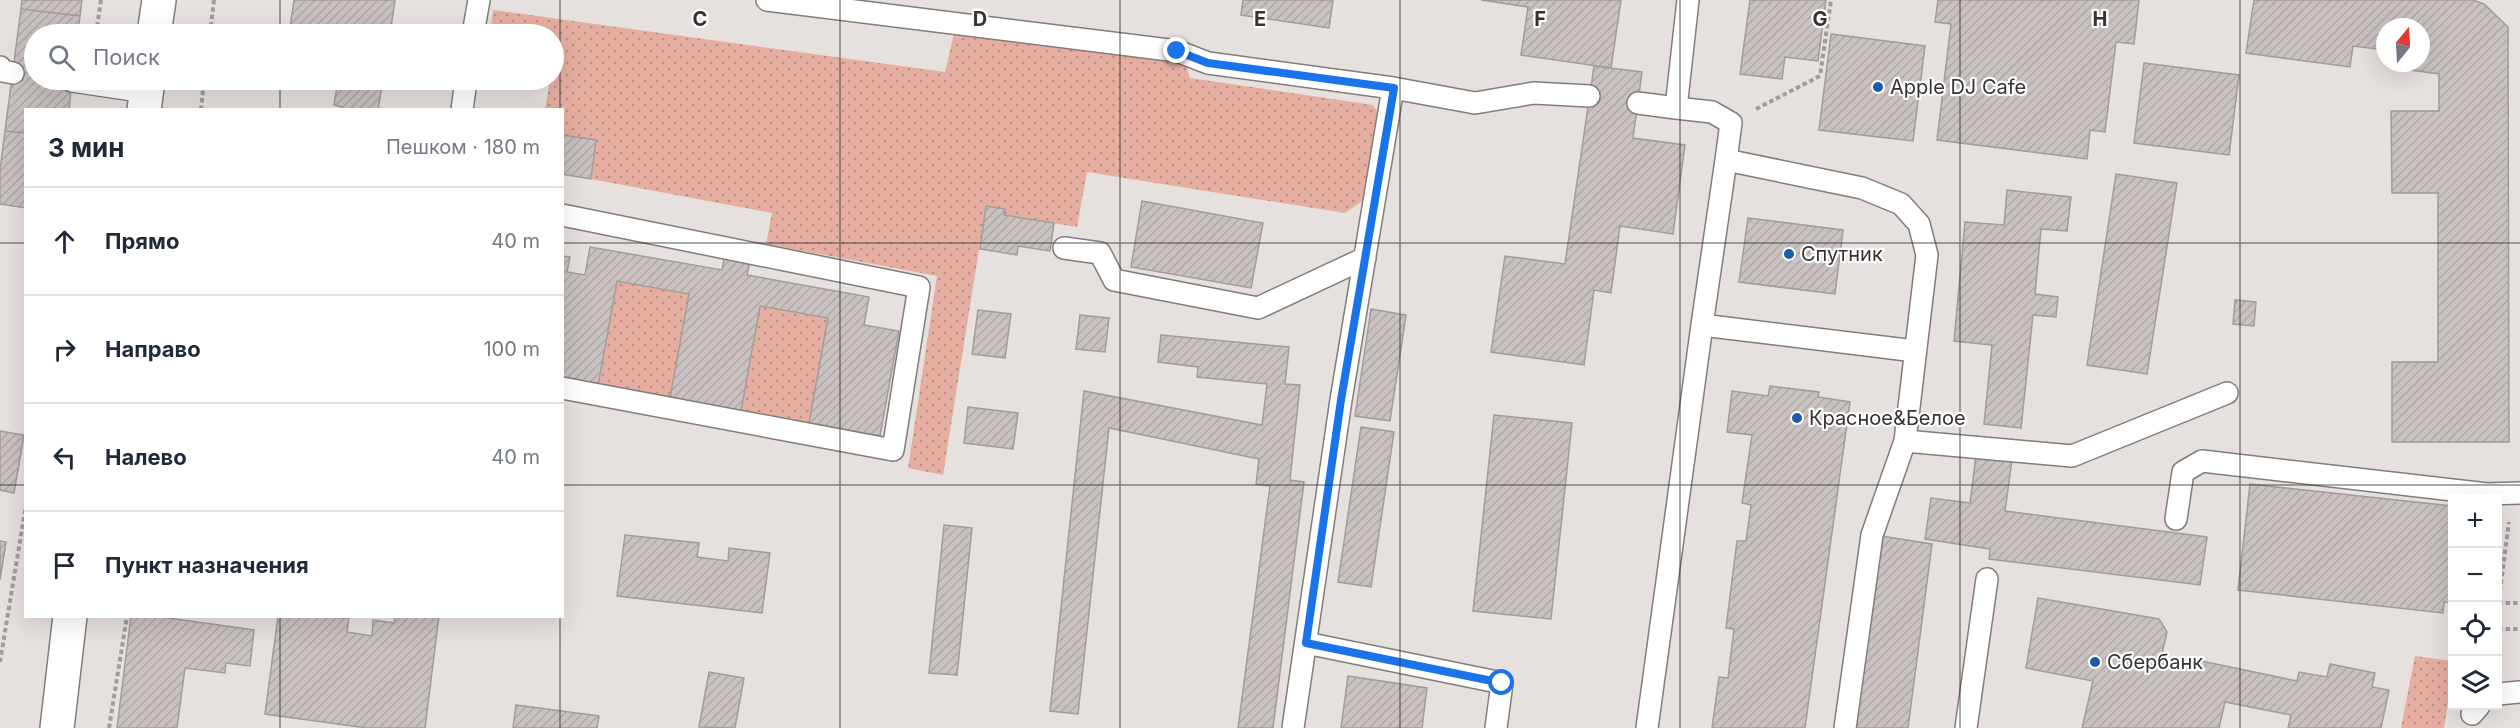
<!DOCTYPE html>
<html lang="ru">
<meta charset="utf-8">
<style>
body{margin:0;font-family:Inter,sans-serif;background:#f2f2f3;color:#1f2937}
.controls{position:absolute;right:18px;bottom:18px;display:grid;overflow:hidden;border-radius:0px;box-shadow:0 6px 24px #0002}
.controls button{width:54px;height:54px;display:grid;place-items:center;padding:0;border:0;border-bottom:2px solid #e0e1e3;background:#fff;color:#1f2937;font:30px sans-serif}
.compass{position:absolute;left:2376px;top:18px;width:54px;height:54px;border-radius:50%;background:#fff;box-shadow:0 6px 24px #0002;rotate:18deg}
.stop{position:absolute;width:18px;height:18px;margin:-14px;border:4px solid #1a73e8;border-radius:50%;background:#fff}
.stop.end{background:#1a73e8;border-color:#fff;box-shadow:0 2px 6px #0008}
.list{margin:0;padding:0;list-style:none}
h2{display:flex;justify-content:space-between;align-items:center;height:78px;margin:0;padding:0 24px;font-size:26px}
h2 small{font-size:20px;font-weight:400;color:#747a83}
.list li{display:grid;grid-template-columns:39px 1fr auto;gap:18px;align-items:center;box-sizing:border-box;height:108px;padding:0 24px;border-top:2px solid #e0e1e3}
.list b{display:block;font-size:22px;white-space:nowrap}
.list em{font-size:20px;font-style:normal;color:#747a83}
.icon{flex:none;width:33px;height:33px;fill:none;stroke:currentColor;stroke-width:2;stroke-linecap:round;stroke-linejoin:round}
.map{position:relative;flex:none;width:2520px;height:728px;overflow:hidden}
.search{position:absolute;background:#fff;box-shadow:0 6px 24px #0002;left:24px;top:24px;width:540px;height:66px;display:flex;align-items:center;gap:15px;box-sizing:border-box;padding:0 21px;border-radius:33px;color:#747a83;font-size:22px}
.panel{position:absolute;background:#fff;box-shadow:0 6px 24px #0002;left:24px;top:108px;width:540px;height:510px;border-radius:0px}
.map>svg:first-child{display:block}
</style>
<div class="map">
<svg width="2520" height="728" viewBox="0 0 2520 728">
<defs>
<pattern id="grass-dots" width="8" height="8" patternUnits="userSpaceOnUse" patternTransform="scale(1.5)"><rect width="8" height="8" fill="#e6aea1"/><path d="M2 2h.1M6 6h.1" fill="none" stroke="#bb8e84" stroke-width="1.8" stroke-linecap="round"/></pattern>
<pattern id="building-hatch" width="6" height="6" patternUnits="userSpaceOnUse" patternTransform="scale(1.5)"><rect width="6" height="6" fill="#c9c2c1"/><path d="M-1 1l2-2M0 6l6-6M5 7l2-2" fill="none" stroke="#ada7a6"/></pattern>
</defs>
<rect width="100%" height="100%" fill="#e6e0de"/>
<path fill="url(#grass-dots)" d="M493,10L945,72L954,33L1177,60L1186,65L1190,78L1373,105L1377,111L1365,199L1345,213L1087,172L1077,227L1004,215L1005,209L986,206L943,475L908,468L937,276L766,244L772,213L591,179L596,140L563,135L562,110L545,109L550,80H554V34H490Z
M617,281L689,294L670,398L598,386Z
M760,306L828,318L809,423L741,411Z
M2415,656L2452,661V678L2444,728H2401Z"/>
<path fill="url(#building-hatch)" stroke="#a19b99" stroke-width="1.5" d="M22,0H82L80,16L21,9Z
M294,0H395L390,34H289Z
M1243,0H1333L1329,28L1241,15Z
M1481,0H1621L1611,68L1521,55L1528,7Z
M1750,0H1826L1818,61L1785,57L1782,79L1740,74Z
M1938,0H2139L2134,44L2116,42L2105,132L2090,130L2087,159L1937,140L1951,24L1935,22Z
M2254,0H2473L2484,4L2508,27L2509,442H2392V362H2438V193H2392L2391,111H2439V74L2397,68L2398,63H2421V27H2385V50L2353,46L2350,67L2246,53Z
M21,9L80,16L78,34H34V80H72L69,110H26V133L5,131Z
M1831,34L1925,46L1913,141L1819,130Z
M2144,63L2239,75L2229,155L2134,143Z
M1594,66L1642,72L1633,138L1685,145L1673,234L1620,226L1611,293L1594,290L1584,365L1491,352L1505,256L1565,264Z
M338,80H383L378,110H341L342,107L334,105Z
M5,131L26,133V208L0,204V170Z
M562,135L596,140L591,179L562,174Z
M2116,174L2177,183L2147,374L2087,365Z
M2007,190L2071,197L2067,231L2041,229L2035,294L2058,297L2056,317L2033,315L2021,428L1984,424L1992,345L1954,341L1965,222L2004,225Z
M1142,201L1263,223L1251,288L1131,267Z
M986,206L1005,209L1004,215L1054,223L1050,251L1018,246L1017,255L980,249Z
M1748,218L1843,230L1835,294L1739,282Z
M590,247L722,270L725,255L750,260L747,275L869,297L864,325L899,331L880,436L809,423L828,318L760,306L741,411L670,398L689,294L617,281L598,386L562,379V256L570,257L567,272L585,275Z
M2235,300L2256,302L2254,326L2233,324Z
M1371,309L1406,315L1390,421L1355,416Z
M978,310L1011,314L1005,358L972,354Z
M1080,315L1109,318L1105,352L1076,349Z
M1161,335L1289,347L1285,384L1300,385L1290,480L1304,482L1273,728H1238L1270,486L1256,484L1259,459L1109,428L1078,714L1050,711L1084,391L1262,425L1267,384L1197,377L1198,367L1158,362Z
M1770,386L1819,392L1818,397L1850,402L1805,728H1712L1719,677L1728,678L1734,629L1726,628L1737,541H1746L1751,505L1742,503L1752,435L1727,432L1732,391L1768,396Z
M968,407L1018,413L1013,449L964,443Z
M1494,415L1572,423L1551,619L1473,611Z
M1361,427L1394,432L1371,587L1338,582Z
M0,431L24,435L14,493L0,490Z
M1976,455L2012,460L2005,511L2207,537L2200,585L1989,559L1990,549L1925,539L1931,498L1970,503Z
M2250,484L2452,506V603L2444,602L2443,613L2238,590Z
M944,525L972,528L957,675L929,673Z
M625,535L699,543L697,557L728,561L729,548L770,553L762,613L617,596Z
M1881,536L1932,544L1908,728H1856Z
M0,541L6,542L0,580Z
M2038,598L2159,619L2167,632L2161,658L2167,667L2182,670L2192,659L2297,681L2299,672L2327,677L2330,664L2375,673L2372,687L2389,690L2381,728H2288L2291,715L2225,702L2219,728H2082L2093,681L2026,668Z
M131,616H154L254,630L250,666L226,663L225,673L185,668L177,728H117Z
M278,616L349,618L347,632L372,636L373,620L394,623L395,616H439L425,728H367L265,714Z
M709,672L744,678L735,728L699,727Z
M1348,676L1427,688L1422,728H1341Z
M516,705L599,716L597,728H513Z"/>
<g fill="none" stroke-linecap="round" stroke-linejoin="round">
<defs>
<path id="lane" d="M767,0L1177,51L1208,63L1393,88
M473,34L479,0
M0,67L2,71L13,73
M72,81L146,92
M1638,103L1676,108L1688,0
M1676,108L1712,112L1731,123L1726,160L1862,188L1901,204L1919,224L1927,255L1905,441L2072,456L2227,393
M462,110L466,80
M562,215L919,287L893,450L562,388
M1064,248L1100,253L1114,280L1258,308L1365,258
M1702,325L1726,160
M2176,519L2183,472L2202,461L2487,494L2520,493
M1306,643L1502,683L1496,728
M2498,694L2520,692
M2472,714L2479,706
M1293,728L1341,400L1393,88L1475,103L1534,93L1589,96
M1647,728L1702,325L1915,351
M1845,728L1872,535L1905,441
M1966,728L1987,579"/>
<path id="secondary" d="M154,34L159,0
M144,110L148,80
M57,728L70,616"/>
</defs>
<use href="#lane" stroke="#827c7b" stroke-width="24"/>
<use href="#secondary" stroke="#827c7b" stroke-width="36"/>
<path stroke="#a19c9b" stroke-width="4" stroke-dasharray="4.5 3" stroke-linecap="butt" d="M96,34L101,0
M210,34L214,0
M1756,109L1820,76L1831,0
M201,110L204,80
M2498,603H2520
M2498,606L2509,522
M2498,629H2520
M0,662L26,505
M109,728L127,616"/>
<use href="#lane" stroke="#fff" stroke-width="21"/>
<use href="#secondary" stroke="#fff" stroke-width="33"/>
</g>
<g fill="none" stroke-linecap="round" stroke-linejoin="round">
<path stroke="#1a73e8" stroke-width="8" d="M1177,51L1208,63L1394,88L1341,400L1306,643L1502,683"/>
</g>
<path fill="none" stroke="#353232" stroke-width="1.5" stroke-opacity="0.55" d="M280,0V34M560,0V110M840,0V728M1120,0V728M1400,0V728M1680,0V728M1960,0V728M2240,0V728M280,80V110M0,243H26M562,243H2520M0,485H26M562,485H2520M280,616V728M560,616V728"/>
<g fill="#1c5aab" stroke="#fff" stroke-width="2">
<circle cx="1878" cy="87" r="6"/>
<circle cx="1789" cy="254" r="6"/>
<circle cx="1797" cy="418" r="6"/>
<circle cx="2095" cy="662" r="6"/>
</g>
<g text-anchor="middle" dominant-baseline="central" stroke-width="4.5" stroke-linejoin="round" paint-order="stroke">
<g font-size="20" fill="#353232" stroke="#fff" text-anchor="start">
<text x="1890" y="87">Apple DJ Cafe</text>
<text x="1801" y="254">Спутник</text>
<text x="1809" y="418">Красное&amp;Белое</text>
<text x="2107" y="662">Сбербанк</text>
</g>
</g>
<g font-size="20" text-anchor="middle" font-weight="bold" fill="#353232" stroke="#fff" stroke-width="4.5" stroke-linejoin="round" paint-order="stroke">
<text x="700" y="26">C</text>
<text x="980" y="26">D</text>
<text x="1260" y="26">E</text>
<text x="1540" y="26">F</text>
<text x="1820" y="26">G</text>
<text x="2100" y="26">H</text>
</g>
</svg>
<div class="controls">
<button>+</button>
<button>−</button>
<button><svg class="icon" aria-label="locate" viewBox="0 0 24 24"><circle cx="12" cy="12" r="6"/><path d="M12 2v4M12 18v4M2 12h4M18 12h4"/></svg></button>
<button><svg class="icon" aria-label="layers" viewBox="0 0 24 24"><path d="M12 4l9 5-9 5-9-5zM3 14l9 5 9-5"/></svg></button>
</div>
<svg class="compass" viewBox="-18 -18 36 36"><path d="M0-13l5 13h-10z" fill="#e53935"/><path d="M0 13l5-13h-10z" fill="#747a83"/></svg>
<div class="stop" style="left:1502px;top:683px"></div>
<div class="stop end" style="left:1177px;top:51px"></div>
<div class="search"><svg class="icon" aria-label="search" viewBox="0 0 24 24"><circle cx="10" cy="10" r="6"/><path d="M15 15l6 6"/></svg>Поиск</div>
<section class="panel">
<h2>3 мин<small>Пешком · 180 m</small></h2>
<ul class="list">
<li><svg class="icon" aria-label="ahead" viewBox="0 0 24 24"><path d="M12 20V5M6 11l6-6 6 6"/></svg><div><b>Прямо</b></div><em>40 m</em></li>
<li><svg class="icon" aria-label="right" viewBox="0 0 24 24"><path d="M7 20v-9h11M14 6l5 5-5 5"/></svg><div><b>Направо</b></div><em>100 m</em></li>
<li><svg class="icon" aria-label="left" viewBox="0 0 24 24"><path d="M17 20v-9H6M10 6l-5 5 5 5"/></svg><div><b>Налево</b></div><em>40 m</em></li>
<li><svg class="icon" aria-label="arrive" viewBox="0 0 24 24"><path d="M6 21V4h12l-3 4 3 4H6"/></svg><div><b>Пункт назначения</b></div></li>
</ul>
</section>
</div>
